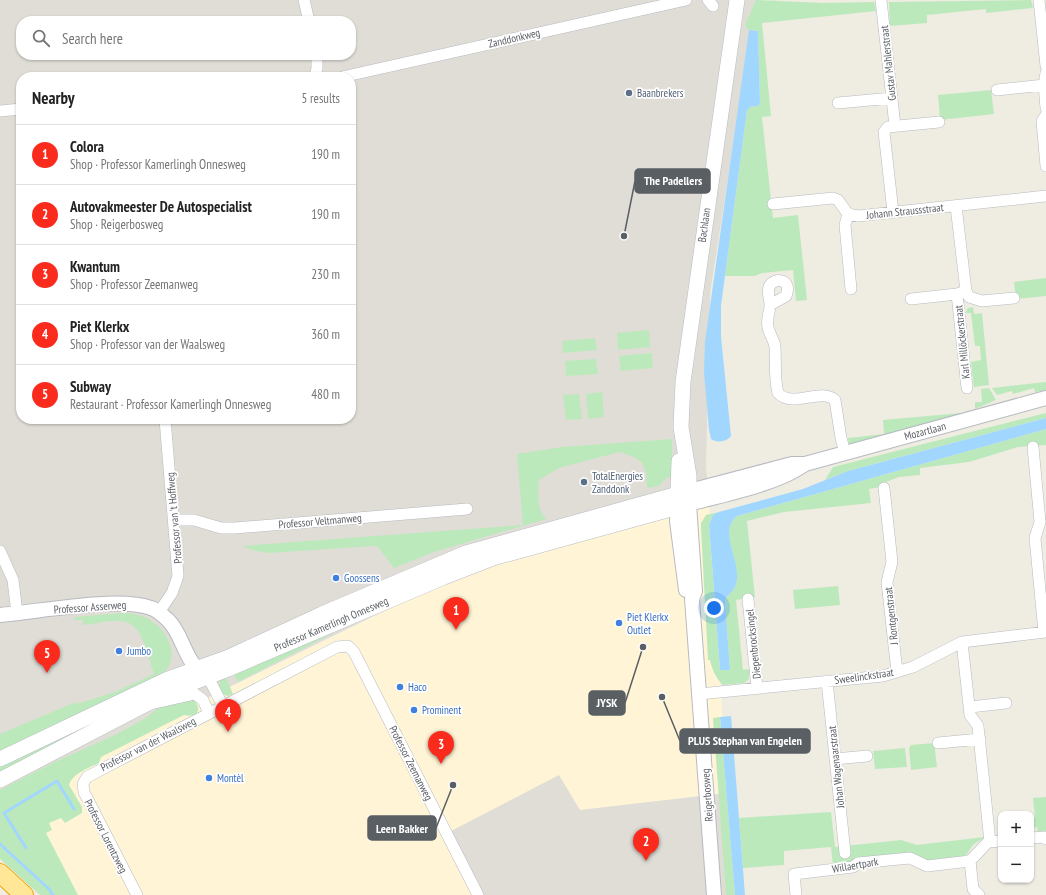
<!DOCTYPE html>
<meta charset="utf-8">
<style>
body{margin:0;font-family:"PT Sans Narrow",sans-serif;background:#f6f6f6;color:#222}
.controls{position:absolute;right:12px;bottom:12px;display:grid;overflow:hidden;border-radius:8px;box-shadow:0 1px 3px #0004}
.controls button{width:36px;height:36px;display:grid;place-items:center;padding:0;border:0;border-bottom:1px solid #e0e0e0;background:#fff;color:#222;font:20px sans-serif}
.you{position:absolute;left:714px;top:608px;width:14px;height:14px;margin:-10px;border:3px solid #fff;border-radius:50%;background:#1a73e8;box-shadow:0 0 0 6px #1a73e833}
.badge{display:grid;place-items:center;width:26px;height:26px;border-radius:50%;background:#fa2b1d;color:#fff;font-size:13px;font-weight:700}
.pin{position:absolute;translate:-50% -33px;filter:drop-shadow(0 1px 2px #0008)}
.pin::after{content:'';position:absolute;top:21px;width:14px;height:12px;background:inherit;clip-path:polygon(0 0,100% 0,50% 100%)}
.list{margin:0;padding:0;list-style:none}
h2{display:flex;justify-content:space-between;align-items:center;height:52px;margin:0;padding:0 16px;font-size:17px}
h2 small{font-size:13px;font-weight:400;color:#767676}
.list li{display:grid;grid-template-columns:26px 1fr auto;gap:12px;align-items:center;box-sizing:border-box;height:60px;padding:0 16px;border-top:1px solid #e0e0e0}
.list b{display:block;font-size:15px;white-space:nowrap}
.list p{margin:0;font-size:13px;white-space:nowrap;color:#767676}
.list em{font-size:13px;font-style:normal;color:#767676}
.icon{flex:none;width:22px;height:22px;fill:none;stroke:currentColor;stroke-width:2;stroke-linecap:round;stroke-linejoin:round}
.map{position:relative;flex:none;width:1046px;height:895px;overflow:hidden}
.search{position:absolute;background:#fff;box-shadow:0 1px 3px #0004;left:16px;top:16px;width:340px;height:44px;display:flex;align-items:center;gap:10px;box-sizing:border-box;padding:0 14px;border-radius:16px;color:#767676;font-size:15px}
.panel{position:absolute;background:#fff;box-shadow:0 1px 3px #0004;left:16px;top:72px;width:340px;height:352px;border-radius:16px}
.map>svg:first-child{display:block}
</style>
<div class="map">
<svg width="1046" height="895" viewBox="0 0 1046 895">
<rect width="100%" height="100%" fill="#efece2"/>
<path fill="#fff5d6" d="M709,505L727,793L580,810L558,775L483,895H40L0,800L454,577Z"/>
<path fill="#dfddd6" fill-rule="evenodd" d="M0,0H756L710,293L706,465L709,505L454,576L0,800ZM21,21H351V55H21ZM21,77H351V419H21Z
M559,775L580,810L727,793L733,895H483L451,831Z"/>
<path fill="#bce9bb" d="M756,0L823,3L874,2L876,11L762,23L771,116L762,117L773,218L798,215L807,300L796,301L793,270L762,273L755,276H725L747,110L749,107L758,106L760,103L758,31L749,30L745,25Z
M1031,0L1033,8L986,13V9L927,15V23L890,26L889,2Z
M991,90L994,114L940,120L938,95Z
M1046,278V296L1016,299L1014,282Z
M973,307L974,314L982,313L989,385L974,387L971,362L981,360L980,346H975L971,313H965L968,308Z
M649,330L650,347L618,350L617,333Z
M595,338L597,350L563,353L562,341Z
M652,353L653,368L621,371L619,356Z
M596,359L598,374L566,376L565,361Z
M1046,382V391L1035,392L1034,388L1013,394L1012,391L997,395L992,388Z
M989,388L996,400L975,409V402H982L981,389Z
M602,392L604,417L588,419L586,394Z
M579,394L582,419L566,420L563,395Z
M973,412L849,447L848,438L884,434L883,420Z
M1046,413V418L848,471L825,480L833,467Z
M1046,429V445L1018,447L969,462L920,468V475L899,477L886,482V486L869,489L871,503L784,512L747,521L755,597L736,600L743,670L749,669V679L744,683L723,685C716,679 712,669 710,660H708L701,528V523L706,515L719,512L711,519L709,525L720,670H730L725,600C727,595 733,592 735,587C744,564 716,534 737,516Z
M672,439V477L666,478L659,486L647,488L646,472L642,463L634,457L619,452L559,468L539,480C538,494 536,509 546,519L434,552L394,568L378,547L373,546L269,553L256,551L242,546L523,525L517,454L562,447Z
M838,586L840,605L795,609L793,590Z
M122,613C134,613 147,616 157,625C171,638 179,661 162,674L0,753V734L76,702L77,704L115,692L154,674C148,657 143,622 121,621C109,620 95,624 83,625V620H75V617Z
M341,629L238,682L232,670Z
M225,675L233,694L228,696L222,694L218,687L221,678Z
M149,693L0,773V765Z
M189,697C203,705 201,719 184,715L101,757L99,763C89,768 73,773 69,785L82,807V813L65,823L61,818L49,823L52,830L46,833L78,895H40L0,859V790L57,761L115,735L146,718L158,708Z
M720,717L735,895H726L713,718Z
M934,743L937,767L911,770L909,748L911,745Z
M905,748L907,767L875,769L873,751Z
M1046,797V834H1038L1037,827L1031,828V818L1035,817L1033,798Z
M831,812L835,847L901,840L917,845L985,837L973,845L962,861L854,860L846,865L833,866L831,847L784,851V865L743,868L739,818Z"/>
<path fill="#a1d7ff" d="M749,30L758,31L760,103L758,106L750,107L747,110L721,306V337L731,436C727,442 716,443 711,439L709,430L704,372L705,342Z
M1046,418V429L737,516C716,534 745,564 735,587C733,592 727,595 725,600L730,670H720L709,525L713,515L719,512L803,489L848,471Z
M731,716L745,895H735L720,717Z"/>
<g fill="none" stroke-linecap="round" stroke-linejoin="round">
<path stroke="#a1d7ff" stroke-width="3" d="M0,844L49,889L53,895
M26,848L4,813L57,781L74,809"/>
<defs>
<path id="minor" d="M304,0L309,21
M708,0L713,6
M881,0L895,126
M1039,0L1046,66
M1046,73L1044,85L1046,108
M315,77L317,68V55
M342,77L686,0
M997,90L1044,85
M838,103L892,98
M0,111L21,109
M1046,115L1042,121L1046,166
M773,204L833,198L838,200L848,214L858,216L1046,196
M893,212L884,132L888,127L939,122
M848,214L845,225L851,289
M966,291L969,297L982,301L1014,298
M957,294L967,388
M911,299L957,294L966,291L956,206
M770,305L786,296C793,279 774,276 769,287C767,293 770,299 770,305C770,312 766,319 768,327C769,334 774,339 775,347C776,362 774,378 778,393C793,409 820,387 835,400L841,438L845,453
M1033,447L1040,522L1035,538L1044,632
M884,488L892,562L887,582L897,672
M174,520H194L221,528H235L467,509
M0,551L13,580L17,613
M748,599L757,688
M159,612L172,593L178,576L165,419
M962,642L970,715L978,726L990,842
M208,677L223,706
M827,681L845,853
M699,694L883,676L913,667L962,642L1046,632
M155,703L195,694L203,700L209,713
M970,707L1006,703
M938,743L980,739
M835,759L867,756
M1031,838L1044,837L1046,839
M970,861L973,889L979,895
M137,895L84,792L83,784L87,777L337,647L348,646L354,652L478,895
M796,895L794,874L853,867L858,863L910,858L927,866L970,861L988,842L1001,841"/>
<path id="tertiary" d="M686,590L677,521L678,494L792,464H805L1046,398
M0,615C38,612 117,596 151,608C158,610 163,616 168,620C184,636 184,662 205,675
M714,895L692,599L695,591L689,504C724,494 776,485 805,464"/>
<path id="secondary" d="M0,759L168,679L229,657L322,614L466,553L678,494L679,461
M0,780L171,691L228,669L444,577L493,558L689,504V476L681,427L683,382L737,0"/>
<path id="trunk" d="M0,873L24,895"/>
</defs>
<use href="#minor" stroke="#b7bac0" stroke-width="12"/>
<use href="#tertiary" stroke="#b7bac0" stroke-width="16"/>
<use href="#secondary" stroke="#b7bcc2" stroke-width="16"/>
<use href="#trunk" stroke="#f0a200" stroke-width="20"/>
<use href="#minor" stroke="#fff" stroke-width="11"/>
<use href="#tertiary" stroke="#fff" stroke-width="14"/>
<use href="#secondary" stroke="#fff" stroke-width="15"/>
<use href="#trunk" stroke="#ffe797" stroke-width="18"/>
</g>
<g fill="#5c6f8a" stroke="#fff" stroke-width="1.5">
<circle cx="629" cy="93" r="4"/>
<circle cx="584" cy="482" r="4"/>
</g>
<g fill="#3f7fe0" stroke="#fff" stroke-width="1.5">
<circle cx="336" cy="578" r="4"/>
<circle cx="619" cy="623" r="4"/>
<circle cx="119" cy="651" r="4"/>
<circle cx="400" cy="687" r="4"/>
<circle cx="414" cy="710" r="4"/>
<circle cx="209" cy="778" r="4"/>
</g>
<g text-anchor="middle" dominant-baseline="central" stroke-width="3.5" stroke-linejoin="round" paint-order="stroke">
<g font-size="11" fill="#5a5f64" stroke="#fff">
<text transform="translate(514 38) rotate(-13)">Zanddonkweg</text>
<text transform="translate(888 63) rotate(-96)">Gustav Mahlerstraat</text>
<text transform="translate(905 211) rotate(-6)">Johann Straussstraat</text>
<text transform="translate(704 225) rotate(-82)">Bachlaan</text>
<text transform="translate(962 342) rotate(-96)">Karl Millöckerstraat</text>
<text transform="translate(925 431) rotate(-15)">Mozartlaan</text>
<text transform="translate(174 518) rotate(-95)">Professor van 't Hoffweg</text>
<text transform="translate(320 521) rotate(-5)">Professor Veltmanweg</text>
<text transform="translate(90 607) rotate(-4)">Professor Asserweg</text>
<text transform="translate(891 616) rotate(-96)">J Rontgenstraat</text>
<text transform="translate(331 624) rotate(-23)">Professor Kamerlingh Onnesweg</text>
<text transform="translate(753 644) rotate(-96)">Diepenbrocksingel</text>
<text transform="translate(864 676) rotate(-8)">Sweelinckstraat</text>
<text transform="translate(148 744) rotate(-27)">Professor van der Waalsweg</text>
<text transform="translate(411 763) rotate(63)">Professor Zeemanweg</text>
<text transform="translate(836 767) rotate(-96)">Johan Wagenaarstraat</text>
<text transform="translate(707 795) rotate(-94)">Reigerbosweg</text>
<text transform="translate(106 836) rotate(63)">Professor Lorentzweg</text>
<text transform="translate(855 865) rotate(-10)">Willaertpark</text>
</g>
<g font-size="11" fill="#4e5e75" stroke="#fff" text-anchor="start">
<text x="637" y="93">Baanbrekers</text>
<text x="592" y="476">TotalEnergies<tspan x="592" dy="13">Zanddonk</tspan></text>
</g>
<g font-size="11" fill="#366cbe" stroke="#fff" text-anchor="start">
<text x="344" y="578">Goossens</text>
<text x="627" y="617">Piet Klerkx<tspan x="627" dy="13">Outlet</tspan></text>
<text x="127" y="651">Jumbo</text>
<text x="408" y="687">Haco</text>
<text x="422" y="710">Prominent</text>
<text x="217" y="778">Montèl</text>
</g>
</g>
<path fill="none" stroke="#5a5f64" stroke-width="1.5" d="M624 236L635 181M643 647L625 703M662 697L680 741M453 785L436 828"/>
<g fill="#5a5f64" stroke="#fff" stroke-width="1.5">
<circle cx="624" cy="236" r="4"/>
<circle cx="643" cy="647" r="4"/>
<circle cx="662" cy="697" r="4"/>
<circle cx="453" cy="785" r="4"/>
</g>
<g fill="#5a5f64" stroke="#5a5f64" stroke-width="1.5">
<rect x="635" y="169" width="75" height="24" rx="4"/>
<rect x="589" y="691" width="36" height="24" rx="4"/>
<rect x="680" y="729" width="130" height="24" rx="4"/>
<rect x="368" y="816" width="68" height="24" rx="4"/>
</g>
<g font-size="12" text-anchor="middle" font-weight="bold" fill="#fff">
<text x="673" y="185">The Padellers</text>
<text x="607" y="707">JYSK</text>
<text x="745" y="745">PLUS Stephan van Engelen</text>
<text x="402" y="833">Leen Bakker</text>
</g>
</svg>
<div class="controls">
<button>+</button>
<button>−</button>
</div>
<div class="you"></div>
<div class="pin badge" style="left:456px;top:630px">1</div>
<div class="pin badge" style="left:646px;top:861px">2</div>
<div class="pin badge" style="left:441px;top:764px">3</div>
<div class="pin badge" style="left:228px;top:732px">4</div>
<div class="pin badge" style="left:47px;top:673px">5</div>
<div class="search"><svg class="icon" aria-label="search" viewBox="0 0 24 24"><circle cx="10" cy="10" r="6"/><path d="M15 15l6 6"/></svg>Search here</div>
<section class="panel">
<h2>Nearby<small>5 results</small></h2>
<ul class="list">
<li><span class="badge">1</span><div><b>Colora</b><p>Shop · Professor Kamerlingh Onnesweg</p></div><em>190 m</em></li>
<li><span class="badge">2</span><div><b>Autovakmeester De Autospecialist</b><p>Shop · Reigerbosweg</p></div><em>190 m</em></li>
<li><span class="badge">3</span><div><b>Kwantum</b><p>Shop · Professor Zeemanweg</p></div><em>230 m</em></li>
<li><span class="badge">4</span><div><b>Piet Klerkx</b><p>Shop · Professor van der Waalsweg</p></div><em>360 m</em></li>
<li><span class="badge">5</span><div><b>Subway</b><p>Restaurant · Professor Kamerlingh Onnesweg</p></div><em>480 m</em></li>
</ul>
</section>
</div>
